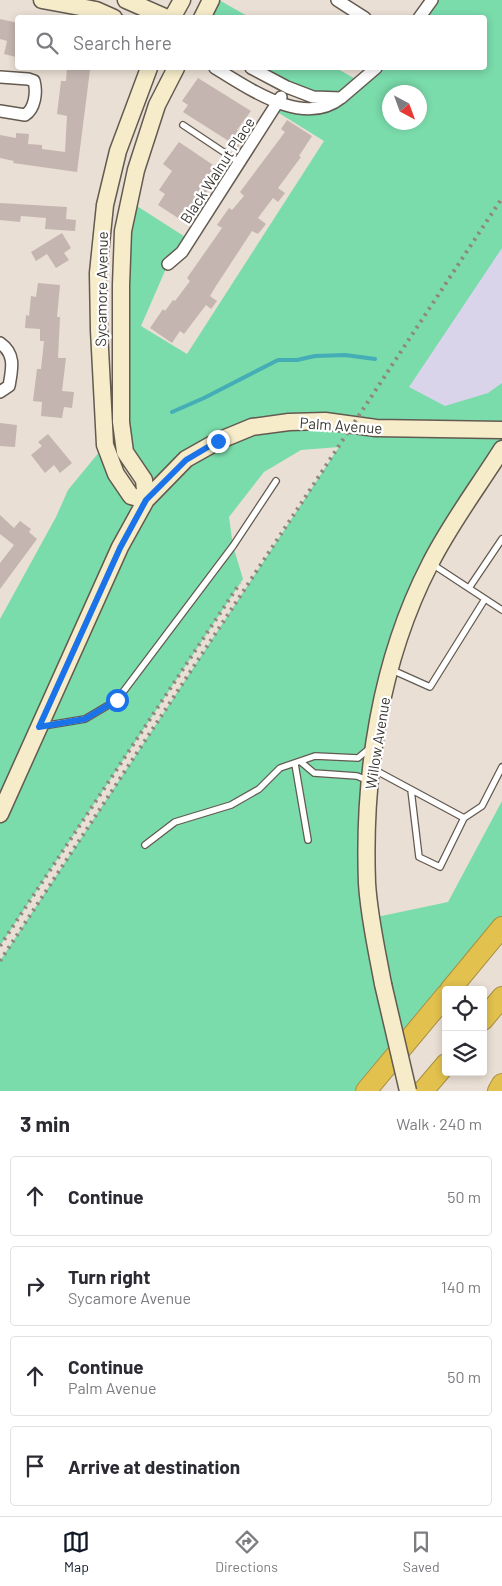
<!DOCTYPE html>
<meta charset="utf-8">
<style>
body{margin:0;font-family:Barlow,sans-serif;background:#f7f7f7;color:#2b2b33}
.controls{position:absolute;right:15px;bottom:15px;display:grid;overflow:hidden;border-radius:5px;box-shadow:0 2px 8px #0003}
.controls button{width:45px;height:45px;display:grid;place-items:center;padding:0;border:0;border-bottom:1px solid #e1e1e2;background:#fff;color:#2b2b33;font:25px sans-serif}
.compass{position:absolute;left:382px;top:85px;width:45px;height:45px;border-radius:50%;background:#fff;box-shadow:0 2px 8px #0003;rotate:139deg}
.stop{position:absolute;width:15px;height:15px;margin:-11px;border:4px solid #1a73e8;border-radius:50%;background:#fff}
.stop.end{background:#1a73e8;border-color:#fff;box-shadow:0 1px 5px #0008}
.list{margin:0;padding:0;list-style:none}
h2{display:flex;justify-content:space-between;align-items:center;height:65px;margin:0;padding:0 20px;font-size:21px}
h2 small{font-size:16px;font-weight:400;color:#7c7c81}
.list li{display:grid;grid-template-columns:32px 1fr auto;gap:15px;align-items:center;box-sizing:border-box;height:80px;margin:0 10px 10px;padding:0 10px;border:1px solid #e1e1e2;border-radius:5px}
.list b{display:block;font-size:19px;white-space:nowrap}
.list p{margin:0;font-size:16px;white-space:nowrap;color:#7c7c81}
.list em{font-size:16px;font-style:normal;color:#7c7c81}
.icon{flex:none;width:28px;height:28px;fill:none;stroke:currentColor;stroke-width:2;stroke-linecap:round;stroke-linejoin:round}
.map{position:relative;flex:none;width:502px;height:1091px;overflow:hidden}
.search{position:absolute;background:#fff;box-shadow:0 2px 8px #0003;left:15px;right:15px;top:15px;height:55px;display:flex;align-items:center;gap:12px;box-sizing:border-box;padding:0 18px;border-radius:5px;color:#7c7c81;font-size:19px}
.sheet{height:425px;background:#fff}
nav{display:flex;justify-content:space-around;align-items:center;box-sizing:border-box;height:70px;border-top:1px solid #e1e1e2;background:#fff;font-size:14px;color:#7c7c81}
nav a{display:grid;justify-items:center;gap:2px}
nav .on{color:#111827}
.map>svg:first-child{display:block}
</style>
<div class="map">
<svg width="502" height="1091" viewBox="0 0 502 1091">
<rect width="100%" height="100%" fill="#eadfd4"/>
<path fill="#d9d4e9" d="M502,198V430L364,409Z"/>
<path fill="#7adbab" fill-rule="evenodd" d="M219,0L249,17L202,18Z
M432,0H502V248L409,387L445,406L488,393L502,383V466L493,463L430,563L375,744L372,918L448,902L502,801V927L360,1091H0V961L339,447L301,450L264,472L229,517L233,546L243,579L0,946V619L56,517L68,490L105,445L116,474L145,500L125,452L129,201L190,240L168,264L141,326L187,354L324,141L274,110L278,102L332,105L251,68H336L361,82L376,68H484V18L419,17ZM390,92H420V122H390Z"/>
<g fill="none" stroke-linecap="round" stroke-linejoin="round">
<path stroke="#44adb6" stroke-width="4" d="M172,412L204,398L278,360H297L315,356L345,355L375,359"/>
</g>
<path fill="#c4b5b0" d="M0,19L18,23L16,57L4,54L7,41L0,39Z
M67,68L90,70L77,172L13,163L14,161L0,158V135L16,138V133L29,134L28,144L42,145V149L65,152L67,116L57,114L61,81H66Z
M198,78L251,111L237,130L245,135L238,147L183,112L188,105L182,101Z
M287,120L312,136L299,156L301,157L278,188L285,193L278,202L273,198L258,218L266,224L258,234L252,231L216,286L210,296L217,301L211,309L206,305L184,334L180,331L172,343L150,328L163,309L165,311L173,300L175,301L190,281L187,278L222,228L217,225L229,208L232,210L244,196L240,192L285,132L281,129Z
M179,142L222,171L206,193L202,190L181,220L158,205L165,194L159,190L172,171L163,164Z
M0,203L67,207L66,219L76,220L75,231L45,229L46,218L21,216L20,222L0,220Z
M62,233L71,248L64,253L69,260L56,268L47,254L36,261L31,252Z
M38,283L60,285L57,317H60L58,358H66L62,391L74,392L72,408L64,407L62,418L41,416L42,402L33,401L37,369H41L44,341H40V329L25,328L26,315L29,316L31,296L36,297Z
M0,423L17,425L15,447L0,446Z
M48,434L72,463L60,473L54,465L45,473L31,455L42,446L38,442Z
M0,515L14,528L20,521L31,529L29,532L37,539L0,589V563L14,545L0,534Z"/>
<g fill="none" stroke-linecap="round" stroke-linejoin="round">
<defs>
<path id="lane" d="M183,125L240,163
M432,564L502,610
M469,588L502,539
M392,670L430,687L485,599
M43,726L85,719L117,700L233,546L276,481
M301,762L314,773L357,776L369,781
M295,764L308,840
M373,769L464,818L440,867L419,857L411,790
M464,818L482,806L502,767
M145,845L175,822L231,805L259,789L280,768L315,756L358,758L371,747"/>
<path id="street" d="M337,0L365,18
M419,18L432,0
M215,68C249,88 303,128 341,98L313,97L287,87L251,68
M0,77L28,79L34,81C37,92 35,109 25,115L0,111
M341,98L376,68
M168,264L182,252L281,97
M0,343C16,354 12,369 9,386L0,392"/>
<path id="secondary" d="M42,0L96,10L114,18
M126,0L167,18
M172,18L182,0
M202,18L211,0
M146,500L131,496L116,474L105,445L99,330L98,273L105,205L118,151L149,68
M146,500L186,459L218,441L252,427L289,422L325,421L376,428L502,430
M0,814L120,547L146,500L144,480L125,452L121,422V285L123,231L136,170L157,105L176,68
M383,984C377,951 369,917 367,883C363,775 380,661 430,564C450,524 478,487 502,449"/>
<path id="highway" d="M450,990L502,927
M483,1020L502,997
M366,1091L446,995
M423,1091L446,1064
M498,1091L502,1084"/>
</defs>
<use href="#lane" stroke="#635a50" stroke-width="8"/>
<use href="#street" stroke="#635a50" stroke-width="14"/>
<use href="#secondary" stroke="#635a50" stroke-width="19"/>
<use href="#highway" stroke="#a79044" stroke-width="22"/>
<use href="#lane" stroke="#fff" stroke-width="5.5"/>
<use href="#street" stroke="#fff" stroke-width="11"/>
<use href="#secondary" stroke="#f6ecca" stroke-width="16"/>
<use href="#highway" stroke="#e2c14e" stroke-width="20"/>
<path stroke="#8f877f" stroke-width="4" stroke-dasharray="2.5 5" stroke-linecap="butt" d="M0,946L240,583
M0,961L502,198"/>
<defs>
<path id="secondary-bridge" d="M383,984L408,1091"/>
</defs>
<use href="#secondary-bridge" stroke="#635a50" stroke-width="19" stroke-linecap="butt"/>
<use href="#secondary-bridge" stroke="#f6ecca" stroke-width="16"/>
</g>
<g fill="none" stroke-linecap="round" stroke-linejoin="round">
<path stroke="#1a73e8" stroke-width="6" d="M117,700L85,719L39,727L120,548L146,500L186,460L218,441"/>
</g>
<g text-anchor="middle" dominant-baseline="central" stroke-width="4.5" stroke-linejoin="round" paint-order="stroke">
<g font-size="15" fill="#3a3631" stroke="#fff">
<text transform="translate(217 170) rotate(-57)">Black Walnut Place</text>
<text transform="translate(101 289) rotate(-89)">Sycamore Avenue</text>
<text transform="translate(341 425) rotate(4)">Palm Avenue</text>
<text transform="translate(377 743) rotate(-81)">Willow Avenue</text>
</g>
</g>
</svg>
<div class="controls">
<button><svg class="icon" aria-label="locate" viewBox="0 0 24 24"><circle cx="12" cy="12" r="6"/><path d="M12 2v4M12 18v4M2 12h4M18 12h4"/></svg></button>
<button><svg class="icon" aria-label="layers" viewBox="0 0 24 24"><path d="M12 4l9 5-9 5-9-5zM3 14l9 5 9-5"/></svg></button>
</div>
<svg class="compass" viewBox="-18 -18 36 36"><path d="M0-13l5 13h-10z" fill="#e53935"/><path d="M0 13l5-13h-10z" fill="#7c7c81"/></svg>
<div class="stop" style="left:117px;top:700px"></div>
<div class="stop end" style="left:218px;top:441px"></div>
<div class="search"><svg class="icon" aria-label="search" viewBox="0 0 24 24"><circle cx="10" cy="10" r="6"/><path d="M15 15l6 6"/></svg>Search here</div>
</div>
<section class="sheet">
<h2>3 min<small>Walk · 240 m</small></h2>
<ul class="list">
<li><svg class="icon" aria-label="ahead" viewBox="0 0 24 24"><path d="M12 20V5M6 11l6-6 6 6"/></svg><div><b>Continue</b></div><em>50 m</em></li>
<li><svg class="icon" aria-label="right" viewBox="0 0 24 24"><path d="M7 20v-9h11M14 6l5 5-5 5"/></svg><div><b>Turn right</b><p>Sycamore Avenue</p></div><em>140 m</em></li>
<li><svg class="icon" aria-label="ahead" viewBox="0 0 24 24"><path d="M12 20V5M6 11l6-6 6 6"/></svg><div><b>Continue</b><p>Palm Avenue</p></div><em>50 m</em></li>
<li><svg class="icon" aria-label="arrive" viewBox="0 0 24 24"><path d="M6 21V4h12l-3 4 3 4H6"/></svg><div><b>Arrive at destination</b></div></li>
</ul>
</section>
<nav>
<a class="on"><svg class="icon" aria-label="map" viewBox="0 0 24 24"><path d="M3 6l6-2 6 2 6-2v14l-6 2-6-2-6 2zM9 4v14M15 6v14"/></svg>Map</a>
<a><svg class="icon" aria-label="directions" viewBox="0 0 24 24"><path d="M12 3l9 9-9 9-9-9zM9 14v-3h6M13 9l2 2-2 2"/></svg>Directions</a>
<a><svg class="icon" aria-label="saved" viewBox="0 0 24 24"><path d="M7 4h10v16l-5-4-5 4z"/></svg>Saved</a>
</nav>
